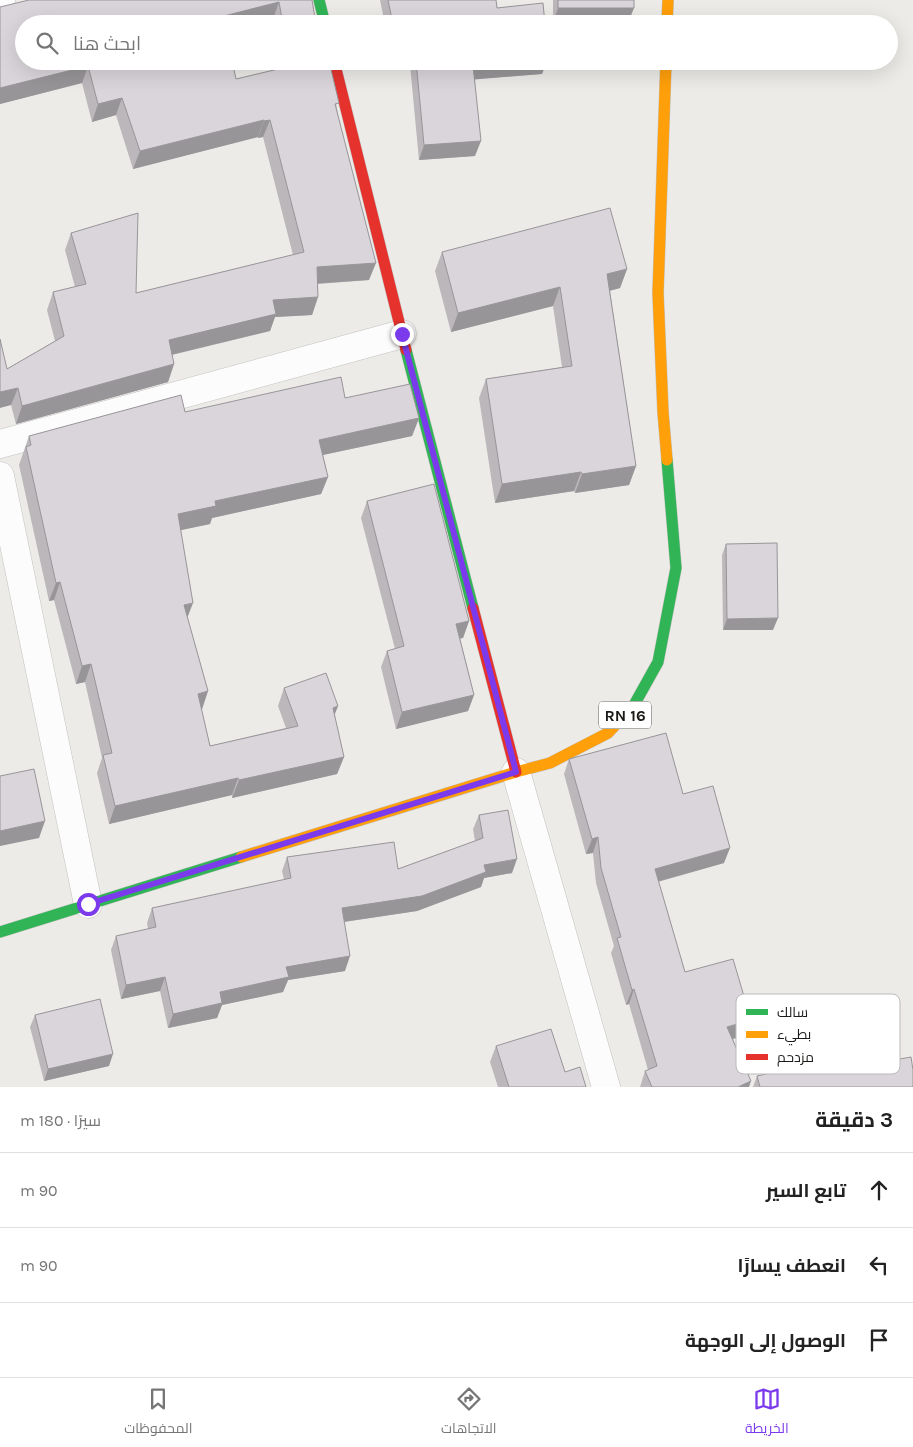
<!DOCTYPE html>
<html lang="ar">
<meta charset="utf-8">
<style>
body{margin:0;font-family:Karla,Cairo,sans-serif;background:#f6f6f6;color:#222;direction:rtl}
.stop{position:absolute;width:15px;height:15px;margin:-11px;border:4px solid #7c3aed;border-radius:50%;background:#fff}
.stop.end{background:#7c3aed;border-color:#fff;box-shadow:0 1px 5px #0008}
.list{margin:0;padding:0;list-style:none}
h2{display:flex;justify-content:space-between;align-items:center;height:65px;margin:0;padding:0 20px;font-size:21px}
h2 small{font-size:16px;font-weight:400;color:#767676}
.list li{display:grid;grid-template-columns:32px 1fr auto;gap:15px;align-items:center;box-sizing:border-box;height:75px;padding:0 20px;border-top:1px solid #e0e0e0}
.list b{display:block;font-size:19px;white-space:nowrap}
.list em{font-size:16px;font-style:normal;color:#767676}
.icon{flex:none;width:28px;height:28px;fill:none;stroke:currentColor;stroke-width:2;stroke-linecap:round;stroke-linejoin:round}
.map{position:relative;flex:none;width:913px;height:1087px;overflow:hidden;direction:ltr}
.search{position:absolute;background:#fff;box-shadow:0 5px 20px #0002;left:15px;right:15px;top:15px;height:55px;display:flex;align-items:center;gap:12px;box-sizing:border-box;padding:0 18px;border-radius:28px;color:#767676;font-size:19px}
.sheet{height:290px;background:#fff}
nav{display:flex;justify-content:space-around;align-items:center;box-sizing:border-box;height:70px;border-top:1px solid #e0e0e0;background:#fff;font-size:14px;color:#767676}
nav a{display:grid;justify-items:center;gap:2px}
nav .on{color:#7c3aed}
.map>svg:first-child{display:block}
</style>
<div class="map">
<svg width="913" height="1087" viewBox="0 0 913 1087">
<rect width="100%" height="100%" fill="#ecebe8"/>
<g fill="none" stroke-linecap="round" stroke-linejoin="round">
<defs>
<path id="street" d="M0,0H1
M0,444L402,334
M0,476L88,904
M516,772L606,1087"/>
<path id="fast" d="M319,0L325,24
M406,350L473,608
M624,716L634,705L658,662L676,568L667,460
M0,932L241,857"/>
<path id="slow" d="M667,24L668,0
M666,61L658,293L663,412L667,460
M241,857L516,772L550,763L608,733L624,716"/>
<path id="jam" d="M334,61L406,350
M473,608L516,772"/>
</defs>
<use href="#street" stroke="#c3c2c0" stroke-width="29"/>
<use href="#fast" stroke="#c3c2c0" stroke-width="12"/>
<use href="#slow" stroke="#c3c2c0" stroke-width="12"/>
<use href="#jam" stroke="#c3c2c0" stroke-width="12"/>
<use href="#street" stroke="#fcfcfc" stroke-width="28"/>
<use href="#fast" stroke="#30b455" stroke-width="11"/>
<use href="#slow" stroke="#ff9f0a" stroke-width="11"/>
<use href="#jam" stroke="#e5322d" stroke-width="11"/>
</g>
<path fill="#bbb7bb" d="M312,0L316,24H274L273,19L24,24L232,61L236,79L282,68L280,61H329L337,109L369,280L318,284V297L312,315L275,317L270,331L172,355L174,364L168,382L16,424L11,405L7,369L55,341L47,310L53,292L75,287L65,250L71,233L136,293L293,255L263,137L258,138V137L133,169L116,115L92,122L82,83L0,104V7Z
M380,0H496L497,8L545,24H385Z
M553,0H634L628,23H553Z
M392,61H547L542,74L475,79V156L419,160L410,65L394,68Z
M442,252L627,269L620,288L610,291L636,466L629,485L575,493L574,491L495,503L479,398L486,379L562,367L553,306L451,332L435,271Z
M345,398L419,418L412,436L323,455L328,477L321,494L212,518L210,524L181,530L187,618L208,691L202,709H201L210,746L286,728L278,706L284,688L338,706L334,715L344,757L337,774L232,798V795L109,824L97,773L102,758L85,682L76,684L54,600L49,601L19,465L29,436L185,412Z
M367,501L469,621L463,638H460L474,695L468,711L396,729L381,667L387,651L395,649L361,518Z
M726,544L773,630H723L722,555Z
M569,759L683,794L724,863L658,882L685,972L746,1035L733,1039L749,1087H640L645,1071L648,1070L629,1004L626,1005L611,953L614,946L596,883L593,853L586,854L564,774Z
M479,815L512,873L484,878L481,887L417,911L344,922L345,971L288,980L283,992L222,1005L217,1018L168,1028L160,991L121,999L111,950L116,936L148,929L147,923L152,908L284,880L282,871L287,857L398,869L475,841L473,829Z
M35,1015L109,1066L44,1081L30,1027Z
M496,1046L565,1072L586,1087H498L490,1062Z
M826,1072L913,1087H753L757,1076Z"/>
<path fill="#989599" d="M279,2L273,19L255,24H217L220,17Z
M558,8H634L628,23H553Z
M396,61H411L410,65L394,68Z
M520,61H547L542,74L468,80L473,65Z
M88,66L82,83L0,104V88Z
M122,98L116,115L92,122L98,104Z
M264,120L258,137L133,169L140,151Z
M270,120L263,137L258,138L264,121Z
M481,141L475,156L419,160L424,145Z
M376,263L369,280L310,284L317,267Z
M627,269L620,288L600,293L607,274Z
M560,287L553,306L451,332L458,313Z
M318,297L312,315L275,317L270,331L162,357L169,340L273,300Z
M174,364L168,382L16,424L22,406Z
M18,388L11,405L0,408V392Z
M419,418L412,436L313,457L319,440Z
M636,466L629,485L575,493L582,474Z
M581,472L574,491L495,503L502,484Z
M328,477L321,494L212,518L210,524L172,532L178,514L215,501Z
M60,582L54,600L49,601L56,583Z
M193,603L186,621L184,605Z
M778,618L773,630H723L727,619Z
M469,621L463,638L450,641L456,624Z
M91,664L85,682L76,684L82,666Z
M208,691L202,709L191,712L198,694Z
M474,695L468,711L396,729L402,712Z
M338,706L331,724L333,708Z
M344,757L337,774L232,798L239,780Z
M238,778L232,795L109,824L115,806Z
M45,821L39,838L0,846V831Z
M598,837L593,853L586,854L592,839Z
M730,848L724,863L649,884L655,869Z
M517,859L512,873L484,878L481,887L417,911L336,923L342,908L484,865Z
M350,956L345,971L288,980L283,992L222,1005L217,1018L168,1028L173,1014L220,992L286,967Z
M165,977L160,991L121,999L126,985Z
M634,989L629,1004L626,1005L632,990Z
M751,1020L746,1035L722,1042L727,1027Z
M113,1054L109,1066L44,1081L48,1069Z
M751,1081L749,1087H738Z"/>
<path fill="#d9d5da" stroke="#989599" d="M29,0H312L316,24H283L279,2L220,17L221,24H24V61H232L236,79L291,66L290,61H329L339,103L335,104L376,263L317,267L318,297L273,300L276,314L169,340L174,364L22,406L18,388L0,392V339L7,369L64,336L53,292L86,284L71,233L138,213L136,293L304,252L270,120L264,121V120L140,151L122,98L98,104L88,66L0,88V7Z
M388,0H496L497,8L543,3L545,24H393Z
M558,0H634V8H558Z
M416,61H520L473,65L481,141L424,145Z
M610,208L627,269L607,274L636,466L582,474L581,472L502,484L486,379L572,366L560,287L458,313L442,252Z
M341,377L345,398L410,384L419,418L319,440L328,477L215,501L216,506L178,514L193,603L184,605L208,691L198,694L210,746L298,726L284,688L326,673L338,706L333,708L344,757L239,780L238,778L115,806L103,755L112,753L91,664L82,666L60,582L56,583L26,447L31,445L29,436L181,395L185,412Z
M434,484L469,621L456,624L474,695L402,712L387,651L404,646L367,501Z
M777,543L778,618L727,619L726,544Z
M666,733L683,794L713,786L730,848L655,869L685,972L733,959L751,1020L727,1027L751,1081L738,1087H652L645,1071L657,1066L634,989L632,990L617,938L621,937L601,868L598,837L592,839L569,759Z
M34,769L45,821L0,831V776Z
M508,810L517,859L484,865L486,872L422,896L342,908L350,956L286,967L289,977L220,992L222,1003L173,1014L165,977L126,985L116,936L156,927L152,908L291,878L287,857L394,842L398,869L483,838L479,815Z
M100,999L113,1054L48,1069L35,1015Z
M551,1029L565,1072L580,1067L586,1087H509L496,1046Z
M911,1057L913,1070V1087H760L757,1076L824,1061L826,1072Z"/>
<g fill="none" stroke-linecap="round" stroke-linejoin="round">
<path stroke="#7c3aed" stroke-width="6" d="M88,904L516,772L402,334"/>
</g>
<g text-anchor="middle" dominant-baseline="central" stroke-width="4" stroke-linejoin="round" paint-order="stroke">
<rect fill="#fff" stroke="#5f5f5d" stroke-width="1" x="599" y="701.5" width="52" height="27" rx="4"/>
<g font-size="16" font-weight="bold" fill="#1b1a18">
<text x="625" y="715">RN 16</text>
</g>
</g>
<rect x="736" y="994" width="164" height="80" rx="8" fill="#fff" stroke="#bbbaba" stroke-width="1"/>
<rect x="746" y="1009" width="22" height="6" fill="#30b455"/>
<rect x="746" y="1031" width="22" height="7" fill="#ff9f0a"/>
<rect x="746" y="1054" width="22" height="6" fill="#e5322d"/>
<g font-size="14" fill="#1b1a18">
<text x="777" y="1017">سالك</text>
<text x="777" y="1039">بطيء</text>
<text x="777" y="1062">مزدحم</text>
</g>
</svg>
<div class="stop" style="left:88px;top:904px"></div>
<div class="stop end" style="left:402px;top:334px"></div>
<div class="search"><svg class="icon" aria-label="search" viewBox="0 0 24 24"><circle cx="10" cy="10" r="6"/><path d="M15 15l6 6"/></svg>ابحث هنا</div>
</div>
<section class="sheet">
<h2>3 دقيقة<small>سيرًا · 180 m</small></h2>
<ul class="list">
<li><svg class="icon" aria-label="ahead" viewBox="0 0 24 24"><path d="M12 20V5M6 11l6-6 6 6"/></svg><div><b>تابع السير</b></div><em>90 m</em></li>
<li><svg class="icon" aria-label="left" viewBox="0 0 24 24"><path d="M17 20v-9H6M10 6l-5 5 5 5"/></svg><div><b>انعطف يسارًا</b></div><em>90 m</em></li>
<li><svg class="icon" aria-label="arrive" viewBox="0 0 24 24"><path d="M6 21V4h12l-3 4 3 4H6"/></svg><div><b>الوصول إلى الوجهة</b></div></li>
</ul>
</section>
<nav>
<a class="on"><svg class="icon" aria-label="map" viewBox="0 0 24 24"><path d="M3 6l6-2 6 2 6-2v14l-6 2-6-2-6 2zM9 4v14M15 6v14"/></svg>الخريطة</a>
<a><svg class="icon" aria-label="directions" viewBox="0 0 24 24"><path d="M12 3l9 9-9 9-9-9zM9 14v-3h6M13 9l2 2-2 2"/></svg>الاتجاهات</a>
<a><svg class="icon" aria-label="saved" viewBox="0 0 24 24"><path d="M7 4h10v16l-5-4-5 4z"/></svg>المحفوظات</a>
</nav>
